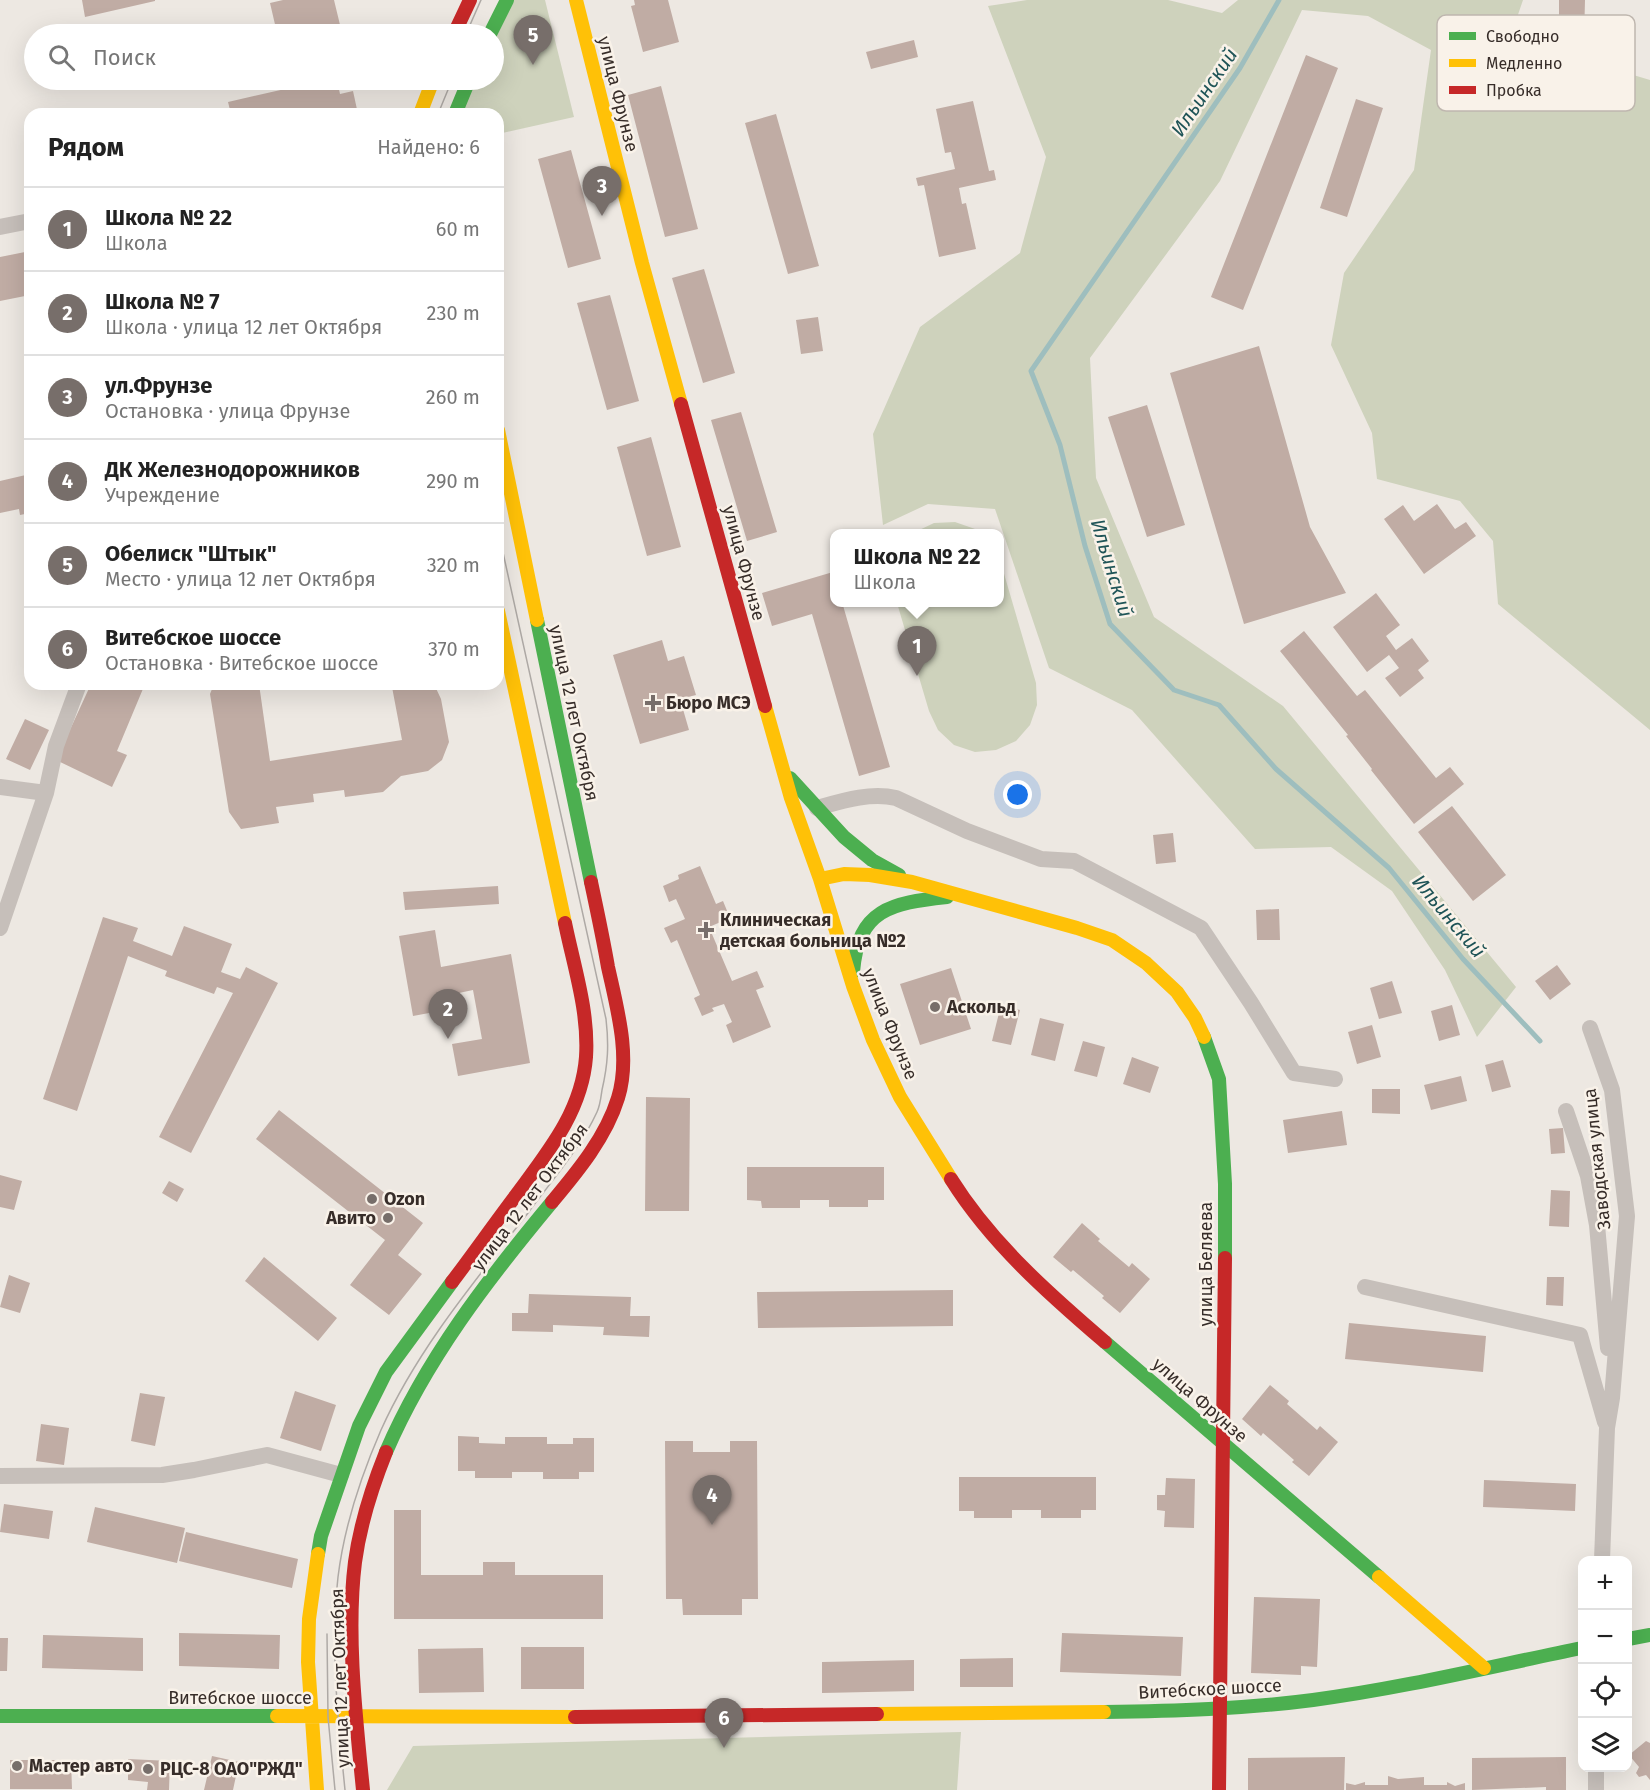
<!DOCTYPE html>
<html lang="ru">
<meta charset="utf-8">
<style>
body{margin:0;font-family:"Fira Sans",sans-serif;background:#f6f6f6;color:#222}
.controls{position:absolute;right:18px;bottom:18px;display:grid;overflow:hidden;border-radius:12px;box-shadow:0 6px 24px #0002}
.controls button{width:54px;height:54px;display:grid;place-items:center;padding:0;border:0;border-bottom:2px solid #e0e0e0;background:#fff;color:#222;font:30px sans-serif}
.you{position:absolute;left:1018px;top:795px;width:21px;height:21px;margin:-15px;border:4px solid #fff;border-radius:50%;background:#1a73e8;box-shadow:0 0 0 9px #1a73e833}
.badge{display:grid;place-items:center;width:39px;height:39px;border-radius:50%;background:#776e6a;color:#fff;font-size:20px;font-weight:700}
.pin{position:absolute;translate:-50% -50px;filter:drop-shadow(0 2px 3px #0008)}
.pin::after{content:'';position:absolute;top:32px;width:21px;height:18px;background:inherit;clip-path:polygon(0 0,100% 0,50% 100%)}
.popup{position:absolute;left:830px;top:529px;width:174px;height:78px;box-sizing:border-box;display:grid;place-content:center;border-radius:12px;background:#fff;filter:drop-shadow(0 2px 4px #0005);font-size:20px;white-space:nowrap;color:#767676}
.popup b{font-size:22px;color:#222}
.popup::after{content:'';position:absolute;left:50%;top:100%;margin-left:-12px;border:12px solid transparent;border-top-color:#fff}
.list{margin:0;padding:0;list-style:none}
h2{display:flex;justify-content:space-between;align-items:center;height:78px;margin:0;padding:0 24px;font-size:26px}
h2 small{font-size:20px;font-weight:400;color:#767676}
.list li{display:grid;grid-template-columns:39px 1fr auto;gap:18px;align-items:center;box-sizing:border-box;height:84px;padding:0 24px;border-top:2px solid #e0e0e0}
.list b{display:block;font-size:22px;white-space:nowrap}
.list p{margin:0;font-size:20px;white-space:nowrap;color:#767676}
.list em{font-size:20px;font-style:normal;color:#767676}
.icon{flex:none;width:33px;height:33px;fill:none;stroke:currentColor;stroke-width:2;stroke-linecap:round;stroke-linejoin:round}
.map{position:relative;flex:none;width:1650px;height:1790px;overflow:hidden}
.search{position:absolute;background:#fff;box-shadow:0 6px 24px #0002;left:24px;top:24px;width:480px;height:66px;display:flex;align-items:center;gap:15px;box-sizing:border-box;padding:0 21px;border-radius:33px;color:#767676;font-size:22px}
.panel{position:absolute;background:#fff;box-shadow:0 6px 24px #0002;left:24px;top:108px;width:480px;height:582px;border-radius:18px}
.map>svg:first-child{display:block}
</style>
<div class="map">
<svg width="1650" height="1790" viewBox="0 0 1650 1790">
<rect width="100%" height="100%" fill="#ede8e2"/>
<path fill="#ced2bc" d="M504,0H545L574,117L498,134V114H451L467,80H494V34Z
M1027,0H1168L1222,13L1238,0H1523L1510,38L1650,80V730L1498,604L1493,541L1460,501L1377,479L1372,433L1331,345L1344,273L1414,170L1431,50L1368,16L1302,10L1220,181L1090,358L1096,478L1154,617L1283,706L1516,987L1477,1037L1445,970L1392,891L1331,847L1255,849L1132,710L1049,668L995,509L928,504L883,525L873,434L920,327L1020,253L1046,157L988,6Z
M955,522L975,529L980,533H913L934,523Z
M1000,560L1036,683L1037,705L1030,725L1016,741L996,750L975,752L954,745L938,730L929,711L897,603L1000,602Z
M961,1732L957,1790H387L413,1746Z"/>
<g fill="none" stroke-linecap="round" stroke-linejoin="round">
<path stroke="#9ebebe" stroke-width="5" d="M1279,0L1240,68L1031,371L1060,445L1085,546L1110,624L1174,690L1219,705L1276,769L1389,868L1463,959L1540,1041"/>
</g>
<path fill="#c0aca4" d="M82,0H155V1L85,17Z
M283,0H334L341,29L326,33L327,34H296L294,29L277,33L270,3Z
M634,0H668L679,42L643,52L631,6L635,5Z
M1559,0H1585L1584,39H1559Z
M914,40L918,57L871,69L866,52Z
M1306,55L1338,68L1243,310L1211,297Z
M306,80H337L340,94L353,91L358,114H231L228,102L307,84Z
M661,86L698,229L665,237L628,95Z
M1356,99L1383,108L1347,217L1320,208Z
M973,101L989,171L994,170L996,180L959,188L962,204L966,203L976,249L939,257L924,185L918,186L916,178L955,169L951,152L945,153L936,109Z
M776,114L819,266L788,274L745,123Z
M571,150L601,259L568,268L538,159Z
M30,251V295L0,301V257Z
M704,269L735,373L703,383L672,278Z
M610,295L639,401L607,410L577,303Z
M818,317L823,351L801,354L796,320Z
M1259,346L1310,527L1346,593L1244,624L1170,373Z
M1147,405L1185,525L1147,537L1108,417Z
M741,412L777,532L747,541L711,420Z
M651,437L681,547L647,556L617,447Z
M30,474V513L20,515L19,509L0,513V481Z
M1437,504L1455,529L1466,522L1476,536L1424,574L1384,519L1403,505L1414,521Z
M833,572L834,602H842L890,767L859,776L812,614L772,626L762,593Z
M1376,593L1400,625L1386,636L1396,650L1412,638L1429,661L1418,670L1424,678L1400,697L1385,678L1399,668L1389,655L1367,672L1333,627Z
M1304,631L1357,696L1365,690L1436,778L1450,767L1464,784L1414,824L1371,770L1372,769L1346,736L1348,735L1280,651Z
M662,640L668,661L684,656L696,695L680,699L689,730L640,744L613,655Z
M91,684H145L117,751L127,755L112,787L56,760Z
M214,684H259L270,761L402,740L392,687L383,688L382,684H434L441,699L449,742L442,760L428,771L401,776L383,792L345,797L344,790L313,794L314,802L276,807L279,823L241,829L229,812L210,694Z
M25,719L49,730L30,770L6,759Z
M1452,806L1506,875L1473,901L1418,832Z
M1173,833L1176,862L1156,864L1153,835Z
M700,866L716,904L723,901L730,918L709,927L732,981L757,971L764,987L756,990L771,1027L733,1043L726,1025L732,1022L724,1004L712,1008L714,1011L702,1016L694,998L700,995L677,940L671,943L664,928L685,919L676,899L669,902L663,886L679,879L678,875Z
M498,886L499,904L405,910L403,892Z
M1279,909L1280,940H1257L1256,910Z
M103,917L138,928L133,941L172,956L184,926L232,944L221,972L240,979L246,967L278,983L191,1153L159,1137L233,993L217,987L214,994L165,976L167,971L128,956L77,1111L43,1099Z
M435,930L441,967L511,954L530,1063L458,1076L452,1044L482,1039L473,990L454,994L456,1008L413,1016L399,936Z
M1557,965L1571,984L1550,1000L1535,981Z
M951,968L971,1029L920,1045L900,984Z
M1392,981L1402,1013L1379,1019L1370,988Z
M1001,1005L1020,1010L1011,1045L992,1041Z
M1452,1005L1460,1035L1439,1041L1431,1011Z
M1040,1018L1064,1024L1055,1061L1031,1055Z
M1372,1025L1381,1057L1357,1064L1348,1032Z
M1083,1041L1105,1047L1097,1077L1074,1071Z
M1132,1057L1159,1067L1150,1093L1123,1084Z
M1503,1060L1511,1087L1492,1092L1485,1065Z
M1461,1076L1467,1101L1431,1110L1424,1085Z
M1372,1089H1400V1114L1372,1113Z
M646,1097L690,1098L689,1211H645Z
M279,1110L423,1223L398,1255L422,1274L389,1315L350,1285L385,1240L256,1139Z
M1342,1111L1347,1145L1288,1153L1283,1120Z
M1563,1128L1565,1153L1551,1154L1549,1129Z
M747,1167H884V1200H868V1207H829V1200H800V1208H762L761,1201L747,1200Z
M0,1175L22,1181L14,1210L0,1207Z
M169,1181L184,1189L177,1202L162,1193Z
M1551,1190L1570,1191L1569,1227L1549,1226Z
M1082,1223L1100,1239L1098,1241L1129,1267L1132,1263L1150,1279L1120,1313L1102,1298L1104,1296L1073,1270L1071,1272L1053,1257Z
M264,1257L337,1318L318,1341L245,1281Z
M9,1275L30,1283L20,1313L0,1307Z
M1547,1277H1564L1563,1306L1546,1305Z
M953,1290V1326L758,1328L757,1292Z
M529,1294L631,1297L630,1316H650L649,1337L603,1335L604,1327L553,1325V1332L512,1331V1313H528Z
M1349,1323L1486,1336L1483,1372L1345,1359Z
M1270,1385L1289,1401L1287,1404L1317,1430L1320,1426L1338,1442L1309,1476L1292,1462L1294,1460L1263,1433L1261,1436L1242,1419Z
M295,1391L336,1405L321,1451L280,1438Z
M140,1393L165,1397L155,1446L131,1441Z
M41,1424L69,1428L64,1465L36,1461Z
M458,1436L479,1437V1443L505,1444V1437H547V1444H573V1438H594V1472H579V1479H543V1472H512V1478H475V1471H458Z
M665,1441H693V1452H730V1441H757L758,1599H742V1615H683L682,1599H666Z
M959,1477H1096V1510H1081V1518H1041V1510H1012V1518H974V1511H959Z
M1166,1478L1195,1479L1194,1528L1164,1527L1165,1511L1157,1510V1495H1165Z
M1484,1480L1576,1484L1575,1511L1483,1507Z
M4,1504L53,1511L49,1539L0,1532Z
M95,1507L185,1528L177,1563L87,1542Z
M394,1510H421V1575H483V1562H515V1575H603V1619H394Z
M186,1532L298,1559L292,1588L179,1561Z
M1254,1597L1320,1599L1317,1667L1301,1666V1675L1251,1673Z
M179,1633L280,1635L279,1669L179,1666Z
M1062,1633L1183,1637L1181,1676L1060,1672Z
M43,1635L143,1638V1671L42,1668Z
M0,1638H8L7,1671H0Z
M521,1647H584V1689H521Z
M483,1648L484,1692L419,1693L418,1649Z
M1013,1658V1687H960V1659Z
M914,1660V1691L822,1693V1662Z
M1646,1741L1650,1743V1780L1646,1775L1639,1777L1636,1773L1639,1767L1629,1755Z
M212,1756L239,1762L233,1790H204Z
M1345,1757L1344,1790H1248V1758Z
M1566,1757V1790H1546V1787L1472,1790V1758Z
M128,1759L170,1761L169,1790H147L148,1782L128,1780Z
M10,1760H71L72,1789H10Z
M1388,1776L1398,1779L1424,1777V1785H1447V1782L1455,1786L1465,1783V1790H1346V1783L1355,1785L1365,1782V1785H1388Z"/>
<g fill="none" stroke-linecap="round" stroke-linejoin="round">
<path stroke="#c6bfba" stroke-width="16" d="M0,227L30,221
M0,787L46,793
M817,808C842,801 870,792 896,798L967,831L1041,859L1074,861L1201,928L1251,1003L1294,1073L1335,1079
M0,928L46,793L56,746L79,684
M1590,1028L1612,1090L1627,1216L1612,1398L1607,1428L1602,1560
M1566,1111L1588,1176L1597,1225L1608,1348
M1365,1287L1580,1335L1605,1422
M0,1476L162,1475L194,1470L267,1455L341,1475
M1596,1768V1790"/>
<path stroke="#4caf50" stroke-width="14" d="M490,34L507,0
M455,114L469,80
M537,620L591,882
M790,778L844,837L872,860L899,875
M853,972C858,909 891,903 947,897
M1204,1037L1219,1079L1225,1184V1258
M1105,1342L1379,1577
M386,1452C426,1359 488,1279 552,1202
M318,1554L321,1536L359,1426L386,1372L452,1282
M1628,1639L1650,1635
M1104,1712C1174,1711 1244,1709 1313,1700C1404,1688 1493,1666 1582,1648
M0,1716H277"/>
<path stroke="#ffc107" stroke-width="14" d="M576,0L642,263L681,404
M420,114L433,80
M498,430L537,620
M498,611L565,923
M765,706L791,798L820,879L853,986L873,1040L900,1097L951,1179
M820,879L844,874L870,875L912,882L1077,928L1112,940L1146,963L1177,992L1195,1018L1204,1037
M1379,1577L1484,1668
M877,1714L1104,1712
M277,1716L575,1717
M317,1790L308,1662L309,1619L318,1554"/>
<path stroke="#c62828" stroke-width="14" d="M454,34L470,0
M681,404L765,706
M951,1179C991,1243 1049,1294 1105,1342
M552,1202C578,1171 606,1137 618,1098C631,1057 617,1008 608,967C603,938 597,910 591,882
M452,1282C474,1253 495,1223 517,1194C548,1152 582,1111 586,1057C589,1012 574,967 565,923
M575,1717L877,1714
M363,1790C356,1719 346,1633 355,1562C360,1525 372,1487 386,1452"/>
<path stroke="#aea9a5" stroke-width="1.5" d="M466,34L481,0
M438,114L452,80
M327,1634L328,1717L335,1790
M345,1790C338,1720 330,1648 338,1577C344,1528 361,1476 381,1430C417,1350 474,1282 528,1213C552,1180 580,1149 597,1112C600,1106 601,1097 602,1090C608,1064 609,1045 606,1019L498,530"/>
<path stroke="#c62828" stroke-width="14" d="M1219,1790L1225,1258"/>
</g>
<g fill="#776e6a" stroke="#f9f2e9" stroke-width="2">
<path d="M650 694h6v6h6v6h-6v6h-6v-6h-6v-6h6z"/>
<path d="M703 921h6v6h6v6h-6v6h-6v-6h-6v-6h6z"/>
<circle cx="935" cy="1007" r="6"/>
<circle cx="372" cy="1199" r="6"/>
<circle cx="388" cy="1218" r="6"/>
<circle cx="17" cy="1766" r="6"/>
<circle cx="148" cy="1769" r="6"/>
</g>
<g text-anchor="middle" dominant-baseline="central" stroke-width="5" stroke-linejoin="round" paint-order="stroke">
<g font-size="18" fill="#372d29" stroke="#f9f2e9">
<text transform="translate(618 94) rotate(76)">улица Фрунзе</text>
<text transform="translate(744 563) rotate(75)">улица Фрунзе</text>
<text transform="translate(574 713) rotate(78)">улица 12 лет Октября</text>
<text transform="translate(890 1024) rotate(68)">улица Фрунзе</text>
<text transform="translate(1597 1159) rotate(-96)">Заводская улица</text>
<text transform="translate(530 1197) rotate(-53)">улица 12 лет Октября</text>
<text transform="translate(1206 1264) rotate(-90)">улица Беляева</text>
<text transform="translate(1200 1400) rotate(41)">улица Фрунзе</text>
<text transform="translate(340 1678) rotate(-92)">улица 12 лет Октября</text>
<text transform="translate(1210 1689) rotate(-3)">Витебское шоссе</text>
<text x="240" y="1698">Витебское шоссе</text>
</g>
<g font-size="18" font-weight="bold" fill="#372d29" stroke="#f9f2e9" text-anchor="start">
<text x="666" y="703">Бюро МСЭ</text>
<text x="720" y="920">Клиническая<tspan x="720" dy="21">детская больница №2</tspan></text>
<text x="947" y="1007">Аскольд</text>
<text x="384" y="1199">Ozon</text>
<text x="376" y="1218" text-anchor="end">Авито</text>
<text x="29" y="1766">Мастер авто</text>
<text x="160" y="1769">РЦС-8 ОАО"РЖД"</text>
</g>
<g font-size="20" font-style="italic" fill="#1f5457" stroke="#f9f2e9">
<text transform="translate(1204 92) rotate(-56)">Ильинский</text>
<text transform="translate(1112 568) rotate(73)">Ильинский</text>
<text transform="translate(1449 916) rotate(50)">Ильинский</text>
</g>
</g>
<rect x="1437" y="15" width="198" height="96" rx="9" fill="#f9f2e9" stroke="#bfb7af" stroke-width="1.5"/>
<rect x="1449" y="32" width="27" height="8" fill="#4caf50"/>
<rect x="1449" y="59" width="27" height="8" fill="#ffc107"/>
<rect x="1449" y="86" width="27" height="8" fill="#c62828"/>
<g font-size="16" fill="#372d29">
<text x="1486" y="42">Свободно</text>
<text x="1486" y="69">Медленно</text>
<text x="1486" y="96">Пробка</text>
</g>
</svg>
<div class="controls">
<button>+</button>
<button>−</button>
<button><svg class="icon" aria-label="locate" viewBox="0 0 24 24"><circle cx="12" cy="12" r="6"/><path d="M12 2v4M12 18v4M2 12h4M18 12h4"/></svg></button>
<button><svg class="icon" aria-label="layers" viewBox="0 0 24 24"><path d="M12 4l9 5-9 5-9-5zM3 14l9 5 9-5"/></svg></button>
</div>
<div class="you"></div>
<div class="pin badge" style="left:917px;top:676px">1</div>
<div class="popup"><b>Школа № 22</b>Школа</div>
<div class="pin badge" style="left:448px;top:1039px">2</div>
<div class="pin badge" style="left:602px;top:216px">3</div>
<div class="pin badge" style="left:712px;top:1525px">4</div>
<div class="pin badge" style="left:533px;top:65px">5</div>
<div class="pin badge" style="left:724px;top:1748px">6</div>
<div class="search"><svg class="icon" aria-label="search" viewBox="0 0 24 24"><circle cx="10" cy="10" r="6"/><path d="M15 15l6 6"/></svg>Поиск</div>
<section class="panel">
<h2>Рядом<small>Найдено: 6</small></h2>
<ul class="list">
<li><span class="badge">1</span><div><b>Школа № 22</b><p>Школа</p></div><em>60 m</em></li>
<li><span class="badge">2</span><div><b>Школа № 7</b><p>Школа · улица 12 лет Октября</p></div><em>230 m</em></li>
<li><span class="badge">3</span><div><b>ул.Фрунзе</b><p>Остановка · улица Фрунзе</p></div><em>260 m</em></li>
<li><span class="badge">4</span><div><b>ДК Железнодорожников</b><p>Учреждение</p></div><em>290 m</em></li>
<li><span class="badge">5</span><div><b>Обелиск &quot;Штык&quot;</b><p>Место · улица 12 лет Октября</p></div><em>320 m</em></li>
<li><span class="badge">6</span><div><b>Витебское шоссе</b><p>Остановка · Витебское шоссе</p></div><em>370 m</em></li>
</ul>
</section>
</div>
